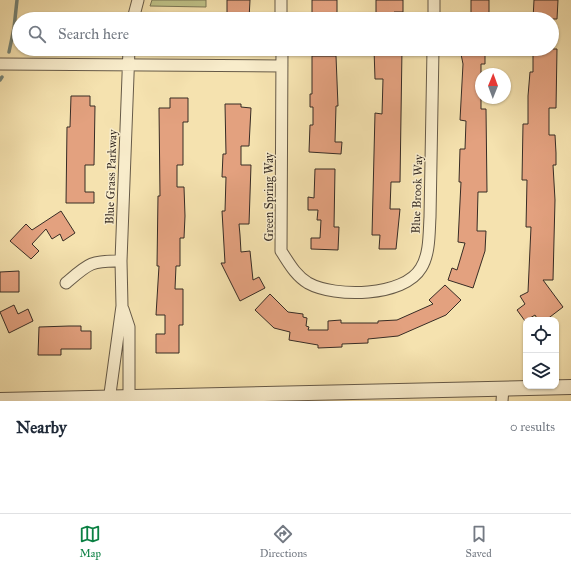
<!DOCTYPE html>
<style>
body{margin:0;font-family:"IM FELL Great Primer",serif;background:#f2f2f3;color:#1f2937}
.controls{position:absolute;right:12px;bottom:12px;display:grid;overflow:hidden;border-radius:8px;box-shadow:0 1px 3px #0004}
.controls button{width:36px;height:36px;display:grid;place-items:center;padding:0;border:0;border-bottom:1px solid #e0e1e3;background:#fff;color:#1f2937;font:20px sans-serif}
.compass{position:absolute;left:475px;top:68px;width:36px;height:36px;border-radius:50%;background:#fff;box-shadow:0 1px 3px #0004;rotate:1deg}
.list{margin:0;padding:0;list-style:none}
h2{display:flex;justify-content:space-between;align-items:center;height:52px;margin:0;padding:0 16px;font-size:17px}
h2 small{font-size:13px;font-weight:400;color:#747a83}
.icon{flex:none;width:22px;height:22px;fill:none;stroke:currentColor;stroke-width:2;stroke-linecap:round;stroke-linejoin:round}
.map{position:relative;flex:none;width:571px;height:401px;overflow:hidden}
.search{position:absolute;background:#fff;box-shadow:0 1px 3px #0004;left:12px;right:12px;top:12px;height:44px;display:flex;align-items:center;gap:10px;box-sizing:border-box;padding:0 14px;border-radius:22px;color:#747a83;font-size:15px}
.sheet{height:112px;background:#fff}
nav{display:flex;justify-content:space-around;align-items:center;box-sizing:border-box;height:56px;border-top:1px solid #e0e1e3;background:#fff;font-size:11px;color:#747a83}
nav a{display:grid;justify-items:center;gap:2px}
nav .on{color:#0b8043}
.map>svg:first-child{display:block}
</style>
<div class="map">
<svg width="571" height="401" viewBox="0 0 571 401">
<rect width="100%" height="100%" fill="#f5e2af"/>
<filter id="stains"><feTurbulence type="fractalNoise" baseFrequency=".005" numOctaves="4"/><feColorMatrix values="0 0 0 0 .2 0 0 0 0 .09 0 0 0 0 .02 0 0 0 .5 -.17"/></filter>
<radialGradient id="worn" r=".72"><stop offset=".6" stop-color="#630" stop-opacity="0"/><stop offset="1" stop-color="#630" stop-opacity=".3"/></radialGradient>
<path fill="#bfc288" stroke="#7b7756" d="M152,0H206V7L150,6Z"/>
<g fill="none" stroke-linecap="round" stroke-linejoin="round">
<path stroke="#748377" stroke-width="3.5" d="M9,52L14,28L17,0
M0,80L2,77"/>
</g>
<path fill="#e3a17f" stroke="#372c25" d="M227,0H250L249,19H227Z
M312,0H337V17H312Z
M376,0H403V12H394V19H376Z
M471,0H489V19H471Z
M534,0H558L557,19H533Z
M374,49H402L400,182H391L390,209H400L396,249H379L380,235H372L375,113L382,114L383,79H375Z
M464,49H485V64H481V109H486L487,192H478L477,231H486L485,251L473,288L448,280L452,268L457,270L465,243L458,242L461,182H459L460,149H465L466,121L460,120L463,64L461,54H464Z
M533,49H557L556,108H549V135H555L556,153V165H553L555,200L553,280H543L563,307L546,320H538L535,315L525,321L517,310L525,304L520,296L528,292L531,227H526L527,180H522L523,124H528V96L530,72H533Z
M312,56H336L338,106H336L335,142H342L341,154L309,152L310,125H313V107H310V94H312Z
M71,96H90V106H95L94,165H85V192H94V203H66L67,127H70Z
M170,98H188V122H183V165H177V187H184L185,216L184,238H180V266H176L175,289H183V325H179V353H156V334H165V315H156L159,266H157L158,196H160L159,108H170Z
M225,104H241V107L251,108L249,146H241V165H251L249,224H239L240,235L241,252L250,251L253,280L259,277L265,288L240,301L221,263H225L222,211H225L226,177H222L223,154H226Z
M315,169H335L334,227H339L338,250L311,249V238H320L321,220H317L318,210H308V197L314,198Z
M61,211L75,233L63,241L60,234L52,239L46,229L32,244L39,251L31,259L10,241L26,224L32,230Z
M19,271V292H0V272Z
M445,285L461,300L446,315L398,336L368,339V343L342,344V347L318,348V345L289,340L290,332L274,328L255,310L270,294L288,312L303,314V317L307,318L306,326L309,327L308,330H328V321L341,320V323H378V321L397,320L433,304L429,300Z
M14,305L18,314L28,309L33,321L9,333L0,312Z
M69,326H81V331H91V349H61V355H38L39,327Z"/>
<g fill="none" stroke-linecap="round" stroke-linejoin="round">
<defs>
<path id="minor" d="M281,0V19
M133,19L138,0
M434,19V0
M282,49L281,251C289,263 295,275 308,283C335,298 404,297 421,268C430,254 429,232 430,217L433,49
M0,64L282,66
M66,283C88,264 91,260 121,261
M123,309L129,327V401
M109,401L122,306L121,261L129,49
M502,401L503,388"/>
<path id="tertiary" d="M0,400L571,387"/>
</defs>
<use href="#minor" stroke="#665a48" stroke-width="13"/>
<use href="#tertiary" stroke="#665a48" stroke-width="16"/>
<use href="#minor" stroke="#f8eccb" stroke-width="11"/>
<use href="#tertiary" stroke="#f8eccb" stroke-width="14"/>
</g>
<g text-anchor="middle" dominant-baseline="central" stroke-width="3" stroke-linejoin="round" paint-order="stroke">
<g font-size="12" fill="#372c25" stroke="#f8eccb">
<text transform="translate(111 177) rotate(-88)">Blue Grass Parkway</text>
<text transform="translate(417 194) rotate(-88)">Blue Brook Way</text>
<text transform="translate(269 197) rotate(-90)">Green Spring Way</text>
</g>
</g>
<rect width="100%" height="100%" filter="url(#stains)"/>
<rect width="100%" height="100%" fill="url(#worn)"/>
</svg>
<div class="controls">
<button><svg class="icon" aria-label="locate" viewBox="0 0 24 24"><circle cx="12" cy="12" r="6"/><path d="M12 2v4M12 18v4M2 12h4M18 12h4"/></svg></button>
<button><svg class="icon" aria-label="layers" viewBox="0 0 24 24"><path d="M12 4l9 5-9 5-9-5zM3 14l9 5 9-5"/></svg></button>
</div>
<svg class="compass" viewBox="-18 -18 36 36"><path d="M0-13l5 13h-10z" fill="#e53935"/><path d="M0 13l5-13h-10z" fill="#747a83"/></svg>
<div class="search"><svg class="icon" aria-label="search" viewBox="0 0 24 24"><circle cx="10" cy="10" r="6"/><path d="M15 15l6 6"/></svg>Search here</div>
</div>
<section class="sheet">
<h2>Nearby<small>0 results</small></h2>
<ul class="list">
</ul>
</section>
<nav>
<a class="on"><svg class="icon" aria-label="map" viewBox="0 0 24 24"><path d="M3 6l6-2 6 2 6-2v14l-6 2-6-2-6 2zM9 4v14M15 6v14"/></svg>Map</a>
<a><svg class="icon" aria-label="directions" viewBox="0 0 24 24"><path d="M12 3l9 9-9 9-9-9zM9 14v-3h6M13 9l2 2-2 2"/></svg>Directions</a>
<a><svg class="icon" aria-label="saved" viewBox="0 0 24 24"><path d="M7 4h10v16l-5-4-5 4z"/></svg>Saved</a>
</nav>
